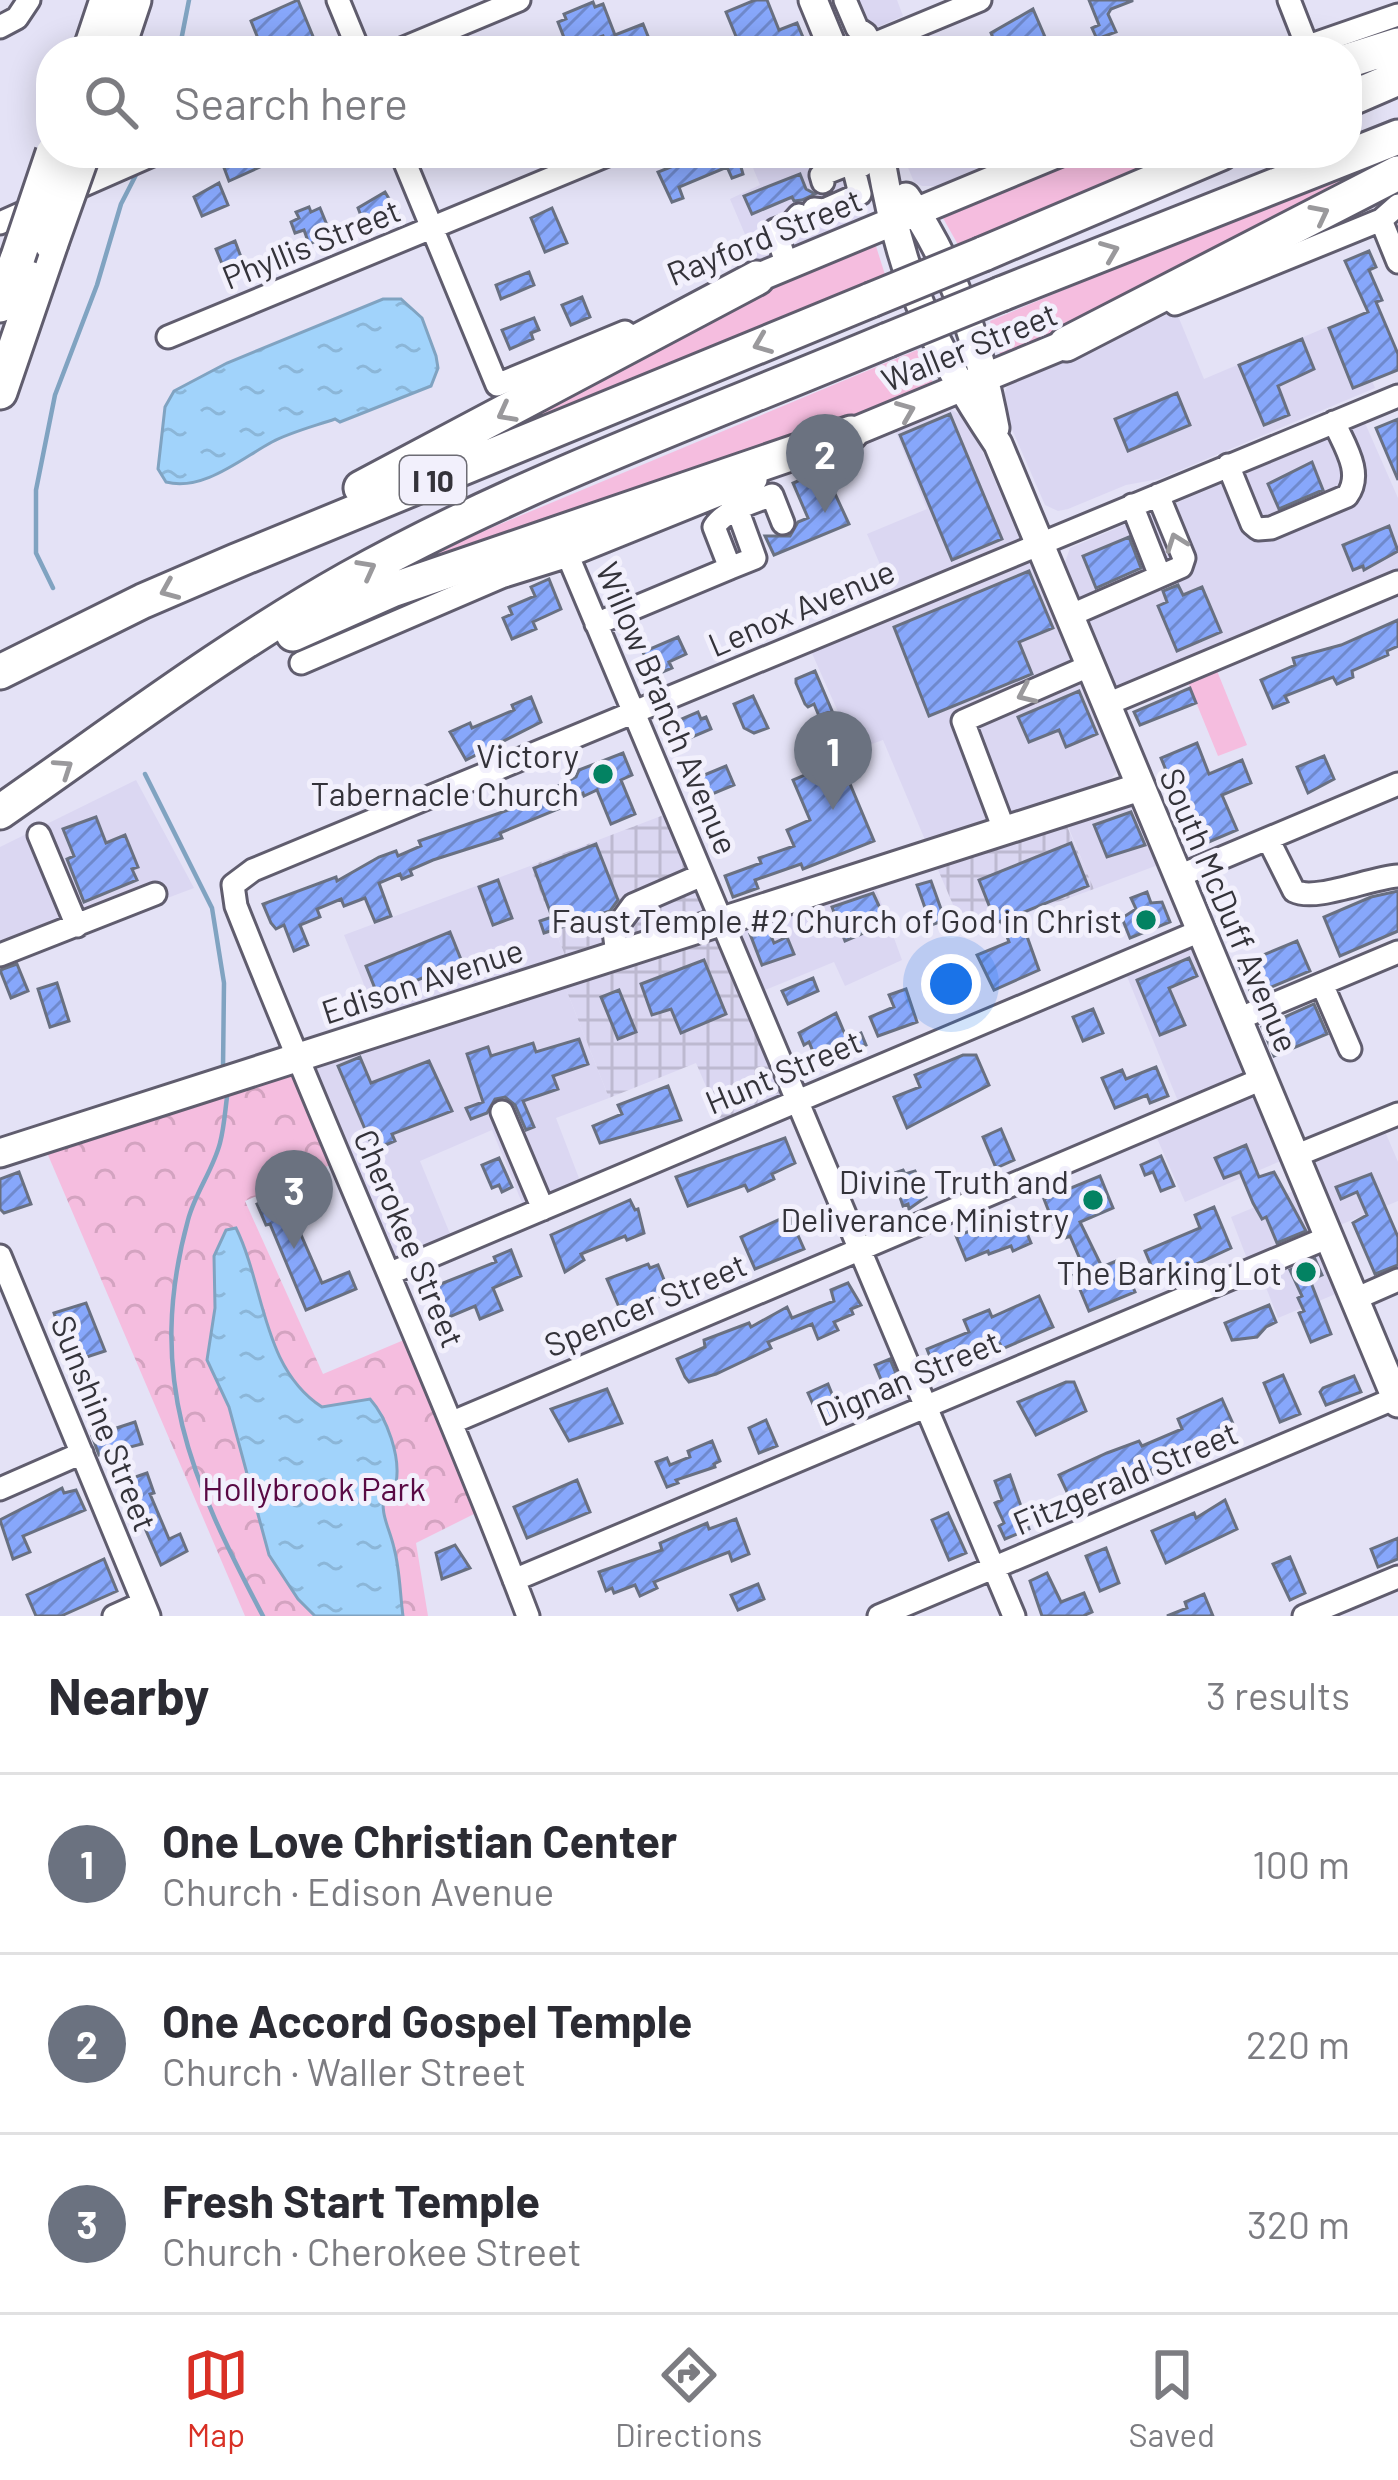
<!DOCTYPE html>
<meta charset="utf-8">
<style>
body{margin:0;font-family:Barlow,sans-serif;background:#f7f7f7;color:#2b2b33}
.you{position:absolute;left:951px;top:984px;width:42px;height:42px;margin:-30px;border:9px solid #fff;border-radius:50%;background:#1a73e8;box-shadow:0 0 0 18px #1a73e833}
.badge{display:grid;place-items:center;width:78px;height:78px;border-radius:50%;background:#d93025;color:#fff;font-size:39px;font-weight:700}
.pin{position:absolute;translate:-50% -99px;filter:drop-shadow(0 3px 6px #0008)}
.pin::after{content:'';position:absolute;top:63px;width:42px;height:36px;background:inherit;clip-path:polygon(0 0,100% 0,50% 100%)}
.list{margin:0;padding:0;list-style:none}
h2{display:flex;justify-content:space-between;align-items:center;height:156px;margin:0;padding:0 48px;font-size:51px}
h2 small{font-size:39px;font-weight:400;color:#7c7c81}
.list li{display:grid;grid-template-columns:78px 1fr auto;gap:36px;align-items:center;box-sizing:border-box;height:180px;padding:0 48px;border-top:3px solid #e1e1e2}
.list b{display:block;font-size:45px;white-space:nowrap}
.list p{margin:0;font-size:39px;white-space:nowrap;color:#7c7c81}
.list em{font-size:39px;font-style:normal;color:#7c7c81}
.icon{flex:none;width:66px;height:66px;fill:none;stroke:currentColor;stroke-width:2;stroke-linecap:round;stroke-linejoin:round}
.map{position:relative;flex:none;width:1398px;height:1616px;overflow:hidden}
.search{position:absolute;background:#fff;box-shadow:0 6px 30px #0003;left:36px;right:36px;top:36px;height:132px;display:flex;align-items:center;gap:30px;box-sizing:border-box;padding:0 42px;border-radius:48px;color:#7c7c81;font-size:45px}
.sheet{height:696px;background:#fff}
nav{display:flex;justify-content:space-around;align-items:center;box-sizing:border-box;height:168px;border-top:3px solid #e1e1e2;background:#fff;font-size:33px;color:#7c7c81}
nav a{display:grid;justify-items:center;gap:6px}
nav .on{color:#d93025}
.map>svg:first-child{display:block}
</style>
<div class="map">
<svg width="1398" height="1616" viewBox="0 0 1398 1616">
<defs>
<pattern id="industrial-grid" width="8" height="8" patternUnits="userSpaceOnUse" patternTransform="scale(3)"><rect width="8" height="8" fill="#dbd7f2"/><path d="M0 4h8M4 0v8" fill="none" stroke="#bdb9d0"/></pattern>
<pattern id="park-crowns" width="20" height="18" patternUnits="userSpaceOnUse" patternTransform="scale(3)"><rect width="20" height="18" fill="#f5bddf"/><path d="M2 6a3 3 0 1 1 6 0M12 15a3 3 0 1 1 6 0" fill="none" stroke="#d3a3c0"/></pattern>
<pattern id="water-ripples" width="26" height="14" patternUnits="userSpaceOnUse" patternTransform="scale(3)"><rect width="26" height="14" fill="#a1d3fb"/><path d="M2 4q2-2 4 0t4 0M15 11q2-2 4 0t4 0" fill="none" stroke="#8bb6d8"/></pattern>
<pattern id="building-hatch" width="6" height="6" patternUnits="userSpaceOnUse" patternTransform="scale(3)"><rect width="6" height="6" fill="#87a7fb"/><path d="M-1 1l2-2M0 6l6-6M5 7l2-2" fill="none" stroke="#6f89cc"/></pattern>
</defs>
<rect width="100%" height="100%" fill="#e4e2f6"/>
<path fill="#dbd7f2" d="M834,0H897L903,16L857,36L850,35Z
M747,153H849L867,198L859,226L758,265L730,199L760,185Z
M902,153H991L994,161L937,186H922L914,182Z
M1176,311L1204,379L1346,319L1375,388L1159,479L1126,485L1068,509L1058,511L1045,505L1004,411L1002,401L1007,387L1021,377Z
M950,409L969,420L1118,770L1107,784L928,847L883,740L855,750L803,633L893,595L867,534L927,509L895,430Z
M1365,423L1398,498V572L1116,689L1064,565L1070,548Z
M136,780L194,888L0,961V847Z
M1127,805L1136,810L1158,865L1094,889L1067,824Z
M530,866L568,963L379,1022L344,935Z
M875,886L902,960L845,986L834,962L748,997L721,933Z
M1187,929L1283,1160L1185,1202L1149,1120L1180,1106L1124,969Z
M564,984L609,1098L556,1118L582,1186L525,1210L492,1130L420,1161L453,1241L383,1271L296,1067Z
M1384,1129L1398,1162V1201L1340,1225L1313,1159Z
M1296,1190L1338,1293L1278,1318L1256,1262L1249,1264L1231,1217Z"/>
<path fill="url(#industrial-grid)" d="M669,813L713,917L568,963L530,866Z
M1066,824L1094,889L966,935L936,865Z
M721,933L790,1096L723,1126L696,1063L609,1098L564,984Z"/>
<path fill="#f5bddf" d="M1398,149V157L1152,292L1002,360L990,321Z
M1099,153H1196L961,250L943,218Z
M875,243L887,281L466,451L771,286Z
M917,350L934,385L790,446L352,599L467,538Z
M1209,651L1247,745L1218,756L1180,663Z"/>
<path fill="url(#park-crowns)" d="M296,1067L337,1162L245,1201L323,1374L411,1337L482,1510L416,1543L428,1616H245L45,1148Z"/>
<path fill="url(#water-ripples)" stroke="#80a3c1" stroke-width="3" d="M383,299H401L422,318L436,356L438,368L431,386L340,422L335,419C315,426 291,432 272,442C242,458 203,492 166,482L158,469L165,407L174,391L227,363Z
M236,1228C265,1287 262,1368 322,1407L370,1399C387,1418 401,1457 396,1483L384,1492C380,1516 389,1526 394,1548C400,1570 400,1594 403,1616H315L298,1599L269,1555L229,1407L207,1360L215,1308L214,1256L226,1230Z"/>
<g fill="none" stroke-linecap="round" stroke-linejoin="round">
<path stroke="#80a3c1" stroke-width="4.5" d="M179,51L189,0
M53,588L36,553V490L55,395L97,285L121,204L139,169
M145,774L212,908L224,983L223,1069
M227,1097C225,1112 224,1128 220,1143C213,1170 195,1193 188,1220C145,1377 191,1480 263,1616"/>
</g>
<path fill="url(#building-hatch)" stroke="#697081" stroke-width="3" d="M298,0L319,51H263L251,21Z
M755,0H767L779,30L797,23L807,47L796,51H742L726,12Z
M1089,0H1132V1L1111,9L1108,14L1116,32L1097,39L1092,28L1099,25Z
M593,2L595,7L603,4L615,35L643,24L654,51H609L603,36L568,48L558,22L566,19L564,14Z
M1033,9L1045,37L1020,47L1022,51H963L993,38L991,33Z
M230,153H254L260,167L229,181L220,157Z
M706,153H737L743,174L732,178L727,167L679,187L683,198L672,202L658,172Z
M800,174L806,189L815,194L802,200L794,201L792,197L752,214L744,196Z
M219,183L228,205L202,216L194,197Z
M385,192L398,214L365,226L358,208Z
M309,207L311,212L320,208L331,235L309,244L304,230L295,233L291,222L299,218L296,212Z
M552,208L567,243L545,252L531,218Z
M235,241L247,273L229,281L216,249Z
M1369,251L1376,267L1369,270L1382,300L1376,302L1398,354V370L1353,388L1329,328L1368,312L1345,261Z
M529,272L534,285L501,299L496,285Z
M582,297L590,317L571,325L562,305Z
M534,318L539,330L531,333L533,339L510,349L502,330Z
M1302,339L1314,369L1278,386L1289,415L1264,425L1239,365Z
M1177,393L1190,425L1128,451L1115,419Z
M950,414L1002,539L952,560L900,435Z
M1398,419V480L1376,428Z
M1312,462L1323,490L1279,509L1268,484Z
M824,470L849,524L774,555L765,536H790L798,522L808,518L793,483Z
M1389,526L1398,551L1364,570L1363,566L1353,570L1343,545Z
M1129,537L1141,568L1096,588L1083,556Z
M1029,571L1053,628L1019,642L1032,674L929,716L894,627Z
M549,579L561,609L533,622L536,629L512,639L503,618L512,614L509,607L535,596L531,587Z
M1178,585L1183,595L1202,587L1221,632L1177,651L1158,606L1167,602L1163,591Z
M1398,620V646L1387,651L1388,655L1352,671L1353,677L1337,684L1333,677L1285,696L1288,702L1273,708L1261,680L1295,665L1293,658L1341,645Z
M678,637L686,654L669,662L672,668L653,676L643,652Z
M815,671L832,711L819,716L814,704L808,707L805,704L796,683V679Z
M1190,688L1196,703L1140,725L1134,712Z
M1079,691L1097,734L1066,747L1059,730L1029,742L1018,717Z
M753,696L768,728L754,733L744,728L734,704Z
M531,697L541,722L466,760L450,732L470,723L472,728L514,710L512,705Z
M698,712L701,719L706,717L711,729L678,743L670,724Z
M1197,743L1209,774L1242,760L1251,783L1222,795L1237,830L1197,847L1161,758Z
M623,753L632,775L621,780L635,814L611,824L597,790L584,796L583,793L561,802L563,807L500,833L502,838L433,860L410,870L412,875L402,879L400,874L379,883L391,916L375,922L365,898L344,906L341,899L317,909L320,917L300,925L308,945L294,951L284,925L276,929L271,923L263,904L336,877L337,881L379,857L396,851L398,856L421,846L419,841L514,808L576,777L579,770Z
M1324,756L1334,779L1308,793L1297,767Z
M840,760L874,841L803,869L801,864L755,880L758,888L733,897L725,876L761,863L759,858L794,846L787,830L810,820L793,780Z
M726,766L734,785L700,799L692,780Z
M1131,812L1145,845L1107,857L1094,825Z
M96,817L106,843L125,835L138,867L132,869L137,880L84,902L67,859L74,856L63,829Z
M1071,843L1088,886L1019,914L1039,970L994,990L977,955L1009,942L1001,921L996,923L979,880Z
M596,844L618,900L610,911L544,933L540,921L552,917L534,868Z
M498,880L512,918L493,925L479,887Z
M931,881L945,920L931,925L917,885Z
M1398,891V931L1340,956L1324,917L1371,897Z
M1147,892L1151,903L1162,902L1170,922L1130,938L1122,918L1136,909L1131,898Z
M873,893L887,923L845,941L832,907Z
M767,927L774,943L787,937L794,954L762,965L750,934Z
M450,932L462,962L378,996L366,966Z
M1297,941L1310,971L1252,995L1239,965Z
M1189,958L1197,976L1169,988L1185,1025L1160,1035L1137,980Z
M704,960L726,1014L681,1033L671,1009L652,1015L641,984Z
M17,964L28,991L11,998L0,970Z
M813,978L818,991L788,1004L782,991Z
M57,983L69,1021L50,1027L38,989Z
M906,989L917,1022L878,1036L870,1017L894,1007L889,995Z
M619,990L636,1032L618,1039L601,997Z
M1314,1004L1327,1034L1274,1056L1262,1027Z
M1093,1009L1103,1033L1083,1041L1073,1017Z
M836,1013L847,1039L861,1033L866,1045L819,1066L809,1042L804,1045L799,1033Z
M579,1039L588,1064L553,1076L558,1089L523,1101L534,1127L526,1130L515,1105L505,1097L495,1099L487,1113L471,1119L466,1108L483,1102L467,1054L488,1047L491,1056L533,1043L536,1052Z
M963,1055H976L989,1085L907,1128L894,1097L920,1087L915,1075Z
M360,1057L371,1083L429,1061L452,1111L392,1134L395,1141L374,1150L338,1066Z
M1156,1067L1168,1096L1150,1103L1147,1095L1115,1108L1102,1078L1122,1070L1126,1079Z
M668,1086L681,1120L600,1143L593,1126L622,1114L618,1105Z
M1001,1129L1014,1160L996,1168L983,1137Z
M785,1138L795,1163L772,1174L774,1179L748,1191L745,1185L688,1206L676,1177Z
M1246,1145L1259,1177L1274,1172L1306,1231L1277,1243L1266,1217L1262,1219L1253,1203L1240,1172L1224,1178L1215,1158Z
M1161,1156L1174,1186L1161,1191L1153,1172L1145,1175L1141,1165Z
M499,1158L512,1187L502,1192L499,1185L492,1188L482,1165Z
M903,1170L905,1174L915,1171L926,1197L909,1209L908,1204L903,1206L892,1174Z
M19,1172L31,1204L4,1213L0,1209V1179Z
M1371,1174L1398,1237V1265L1375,1274L1353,1223L1367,1215L1357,1192L1341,1199L1336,1187Z
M1100,1176L1113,1208L1080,1222L1102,1267L1121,1259L1135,1292L1089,1311L1074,1275L1085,1271L1070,1236L1060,1240L1044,1199Z
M310,1182L320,1197L319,1203L292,1214L322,1283L349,1272L356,1289L306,1310L270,1224L266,1225L257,1204Z
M630,1200L635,1210L638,1209L644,1233L627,1240L625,1236L581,1254L584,1260L565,1272L551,1235Z
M1214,1207L1231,1248L1158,1282L1145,1251L1200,1228L1195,1215Z
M1019,1214L1031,1243L1013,1251L1011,1246L989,1254L988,1251L966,1260L956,1236Z
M789,1215L804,1249L755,1269L741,1237Z
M511,1250L521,1276L493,1288L502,1310L480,1319L475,1306L447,1318L428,1289L496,1262L494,1257Z
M1315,1259L1322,1275L1310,1280L1331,1334L1311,1342L1299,1313L1304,1311L1298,1298L1302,1296L1290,1270Z
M648,1264L650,1268L658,1265L669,1292L622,1314L607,1279Z
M848,1283L861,1305L851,1309L853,1314L834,1322L838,1330L818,1339L812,1324L768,1342L771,1348L716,1374L689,1382L685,1377L677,1359L705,1347L704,1340L749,1323L751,1327L787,1307L792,1318L834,1301L831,1290Z
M1039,1296L1053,1327L1002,1349L1000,1344L972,1356L970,1352L934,1367L927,1349L969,1332L964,1320L989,1310L992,1317Z
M86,1303L105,1351L71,1362L54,1313Z
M1269,1305L1276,1322L1266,1327L1257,1337L1232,1340L1225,1323Z
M890,1359L902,1388L887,1394L875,1365Z
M1283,1375L1300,1414L1280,1422L1264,1383Z
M1354,1376L1361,1392L1326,1405L1320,1392L1323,1388Z
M1066,1382H1074L1086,1411L1036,1435L1018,1402Z
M828,1384L840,1414L821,1422L808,1393Z
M607,1389L622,1423L569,1441L551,1409Z
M1222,1399L1234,1426L1206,1438L1208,1442L1181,1454L1182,1457L1151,1470L1153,1474L1135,1482L1132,1475L1110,1485L1090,1496L1093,1502L1075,1509L1059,1475L1107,1453L1139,1441L1142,1446L1182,1429L1178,1419Z
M766,1420L777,1446L759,1453L749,1428Z
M135,1422L142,1444L99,1455L92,1436Z
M712,1441L720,1461L714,1464L715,1467L676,1480L678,1483L667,1487L656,1462L667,1458L670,1465L690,1457L688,1451Z
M147,1473L154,1493L150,1494L169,1539L180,1534L187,1551L161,1565L141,1519L137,1520L124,1481Z
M1010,1475L1029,1529L1005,1539L999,1526L1004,1523L995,1503L1002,1500L995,1481Z
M577,1480L590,1512L527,1538L514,1507Z
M62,1488L64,1493L76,1490L85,1510L23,1536L30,1552L13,1559L0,1520Z
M1225,1500L1237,1529L1166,1563L1152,1531L1194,1513L1196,1518Z
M948,1513L966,1553L949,1560L932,1520Z
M736,1519L749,1554L732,1561L729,1552L703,1562L654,1582L657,1588L640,1596L635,1585L614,1593L612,1588L606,1591L599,1572L662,1550L660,1543L707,1523L709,1529Z
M1398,1538V1559L1378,1567L1371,1549Z
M455,1545L470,1568L442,1579L436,1553Z
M1106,1548L1119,1583L1100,1591L1086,1556Z
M1290,1557L1305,1593L1290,1600L1273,1564Z
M104,1559L117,1591L61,1616H36L27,1595Z
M1047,1573L1061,1602L1084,1593L1092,1612L1083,1616H1042L1030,1581Z
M758,1584L764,1599L738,1610L731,1595Z
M1204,1594L1213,1616H1167L1187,1608L1185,1602Z"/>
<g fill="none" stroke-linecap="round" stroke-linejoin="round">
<defs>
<path id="minor" d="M338,0L359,51
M845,0L857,28L866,34L871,45
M1289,0L1307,46
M0,27L17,18L29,0
M397,51L519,0
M857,51L980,0
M1294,51L1398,15
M401,153L497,385L625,332
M823,182L821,175L849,164L854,170L863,165
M66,193L157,153
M814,209L824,210L860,194L854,170
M1381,220L1398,262
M0,223L38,206
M787,265L775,230L791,224L799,215
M1175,304L1381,220L1398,205
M168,337L612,153
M1228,465L1252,524L1258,529L1271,528L1347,496C1364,473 1344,445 1334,422
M730,492C733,499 736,507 739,514L755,558L730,568L714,527C726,509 753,503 772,495L783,523
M1132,505L1160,576
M568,556L1014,1616
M1069,616L1181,567L1184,558L1158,495
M596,624L730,568
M301,663L501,577L568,556L756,480
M1105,705L1398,582
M1005,832L963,721L1089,666
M39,835L77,926
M1268,839L1294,891C1316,902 1369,878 1398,876
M1179,876L1398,784
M0,955L155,894
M617,955L614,931L633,905L702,875
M1322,984L1350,1049
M1238,1019L1398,952
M502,1112L543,1209
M1295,1156L1398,1114
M0,1256L149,1616
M391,1273L1200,931
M1355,1299L1398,1280
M453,1422L1262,1079
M0,1489L82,1453
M514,1580L1329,1237
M114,1616L143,1603
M528,1616C437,1377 330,1144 236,906L233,885L253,870L1398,396
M879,1616L1396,1398
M1304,1616L1398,1577"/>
<path id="major" d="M813,0L834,51
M881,161C901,278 932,346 998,444L1398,1403
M906,197C955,267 979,345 995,428
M757,278L1058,153
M851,433L1066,344
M0,1153L1140,787"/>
<path id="highway" d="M90,51L107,0
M117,51L134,0
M1347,61L1398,45
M1347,100L1398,78
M983,254L1221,153
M1001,294L1398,137
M0,305L18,257
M1066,344L1398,173
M0,392L51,243
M361,488L757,278
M293,634L392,590L851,433
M0,672L143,601L236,561L871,300
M0,812C114,733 227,647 348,579C519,483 707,416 888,340"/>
</defs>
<use href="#minor" stroke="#605d6e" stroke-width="27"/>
<use href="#major" stroke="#605d6e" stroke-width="33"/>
<use href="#highway" stroke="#605d6e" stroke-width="39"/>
<use href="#minor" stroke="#fff" stroke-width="21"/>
<use href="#major" stroke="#fff" stroke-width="27"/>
<use href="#highway" stroke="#fff" stroke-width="33"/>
<defs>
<path id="highway-bridge" d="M51,243L83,153
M18,257L53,153
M871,300L983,254
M888,340L1001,294"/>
</defs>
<use href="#highway-bridge" stroke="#605d6e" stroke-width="39" stroke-linecap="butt"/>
<use href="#highway-bridge" stroke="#fff" stroke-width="33"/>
</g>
<defs><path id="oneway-chevron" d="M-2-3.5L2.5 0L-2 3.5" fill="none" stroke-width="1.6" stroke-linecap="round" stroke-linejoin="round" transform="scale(3)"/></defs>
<g stroke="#9a999c">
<use href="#oneway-chevron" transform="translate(1320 214) rotate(-27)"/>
<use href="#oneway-chevron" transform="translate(1110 251) rotate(-22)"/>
<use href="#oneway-chevron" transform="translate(762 344) rotate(158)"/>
<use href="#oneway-chevron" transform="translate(906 411) rotate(-22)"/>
<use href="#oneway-chevron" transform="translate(506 413) rotate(152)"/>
<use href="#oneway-chevron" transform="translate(1176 542) rotate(-110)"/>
<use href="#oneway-chevron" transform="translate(367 569) rotate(-28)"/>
<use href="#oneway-chevron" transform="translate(169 590) rotate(157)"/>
<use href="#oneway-chevron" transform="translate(1026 694) rotate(156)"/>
<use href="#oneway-chevron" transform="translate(64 768) rotate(-34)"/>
</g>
<g fill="#038262" stroke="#f2f0fc" stroke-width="4.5">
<circle cx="603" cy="774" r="12"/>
<circle cx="1146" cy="920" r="12"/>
<circle cx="1093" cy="1200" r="12"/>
<circle cx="1306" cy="1272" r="12"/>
</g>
<g text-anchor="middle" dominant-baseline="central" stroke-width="10" stroke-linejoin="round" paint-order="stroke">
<rect fill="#f2f0fc" stroke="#6d6c74" stroke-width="3" x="400" y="456" width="66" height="48" rx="9"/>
<g font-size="30" font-weight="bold" fill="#34333a">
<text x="433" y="480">I 10</text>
</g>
<g font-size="33" fill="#34333a" stroke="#f2f0fc">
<text transform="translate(764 236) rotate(-22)">Rayford Street</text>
<text transform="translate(311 243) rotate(-22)">Phyllis Street</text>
<text transform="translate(969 346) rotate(-22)">Waller Street</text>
<text transform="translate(801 607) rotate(-23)">Lenox Avenue</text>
<text transform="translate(668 708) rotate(67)">Willow Branch Avenue</text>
<text transform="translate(1230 910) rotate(67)">South McDuff Avenue</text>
<text transform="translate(422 980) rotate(-18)">Edison Avenue</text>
<text transform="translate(783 1071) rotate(-23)">Hunt Street</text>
<text transform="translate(410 1238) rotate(67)">Cherokee Street</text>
<text transform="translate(645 1304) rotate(-23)">Spencer Street</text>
<text transform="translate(908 1377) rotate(-23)">Dignan Street</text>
<text transform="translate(105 1423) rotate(68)">Sunshine Street</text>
<text transform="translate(1125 1477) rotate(-23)">Fitzgerald Street</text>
</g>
<g font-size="33" fill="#34333a" stroke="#f2f0fc" text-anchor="end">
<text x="579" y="755">Victory<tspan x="579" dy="38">Tabernacle Church</tspan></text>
<text x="1122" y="920">Faust Temple #2 Church of God in Christ</text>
<text x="1069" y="1181">Divine Truth and<tspan x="1069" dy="38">Deliverance Ministry</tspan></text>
<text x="1282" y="1272">The Barking Lot</text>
</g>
<g font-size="33" fill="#590944" stroke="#f2f0fc">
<text x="314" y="1488">Hollybrook Park</text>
</g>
</g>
</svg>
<div class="you"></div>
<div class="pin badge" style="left:833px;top:810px;background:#6b7280">1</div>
<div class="pin badge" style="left:825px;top:513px;background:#6b7280">2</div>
<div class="pin badge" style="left:294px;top:1249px;background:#6b7280">3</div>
<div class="search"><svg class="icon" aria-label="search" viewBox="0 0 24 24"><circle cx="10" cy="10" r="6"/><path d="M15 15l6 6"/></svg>Search here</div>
</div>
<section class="sheet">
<h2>Nearby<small>3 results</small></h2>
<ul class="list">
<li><span class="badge" style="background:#6b7280">1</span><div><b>One Love Christian Center</b><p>Church · Edison Avenue</p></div><em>100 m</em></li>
<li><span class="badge" style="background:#6b7280">2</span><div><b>One Accord Gospel Temple</b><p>Church · Waller Street</p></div><em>220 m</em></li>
<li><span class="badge" style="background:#6b7280">3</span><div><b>Fresh Start Temple</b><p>Church · Cherokee Street</p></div><em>320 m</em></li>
</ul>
</section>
<nav>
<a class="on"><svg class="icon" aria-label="map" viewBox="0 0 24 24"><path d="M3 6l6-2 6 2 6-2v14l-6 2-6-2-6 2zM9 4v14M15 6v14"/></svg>Map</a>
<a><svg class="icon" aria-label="directions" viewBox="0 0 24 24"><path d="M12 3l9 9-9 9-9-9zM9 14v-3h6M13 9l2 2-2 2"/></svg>Directions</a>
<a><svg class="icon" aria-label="saved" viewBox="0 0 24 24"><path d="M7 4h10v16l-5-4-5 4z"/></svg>Saved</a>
</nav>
